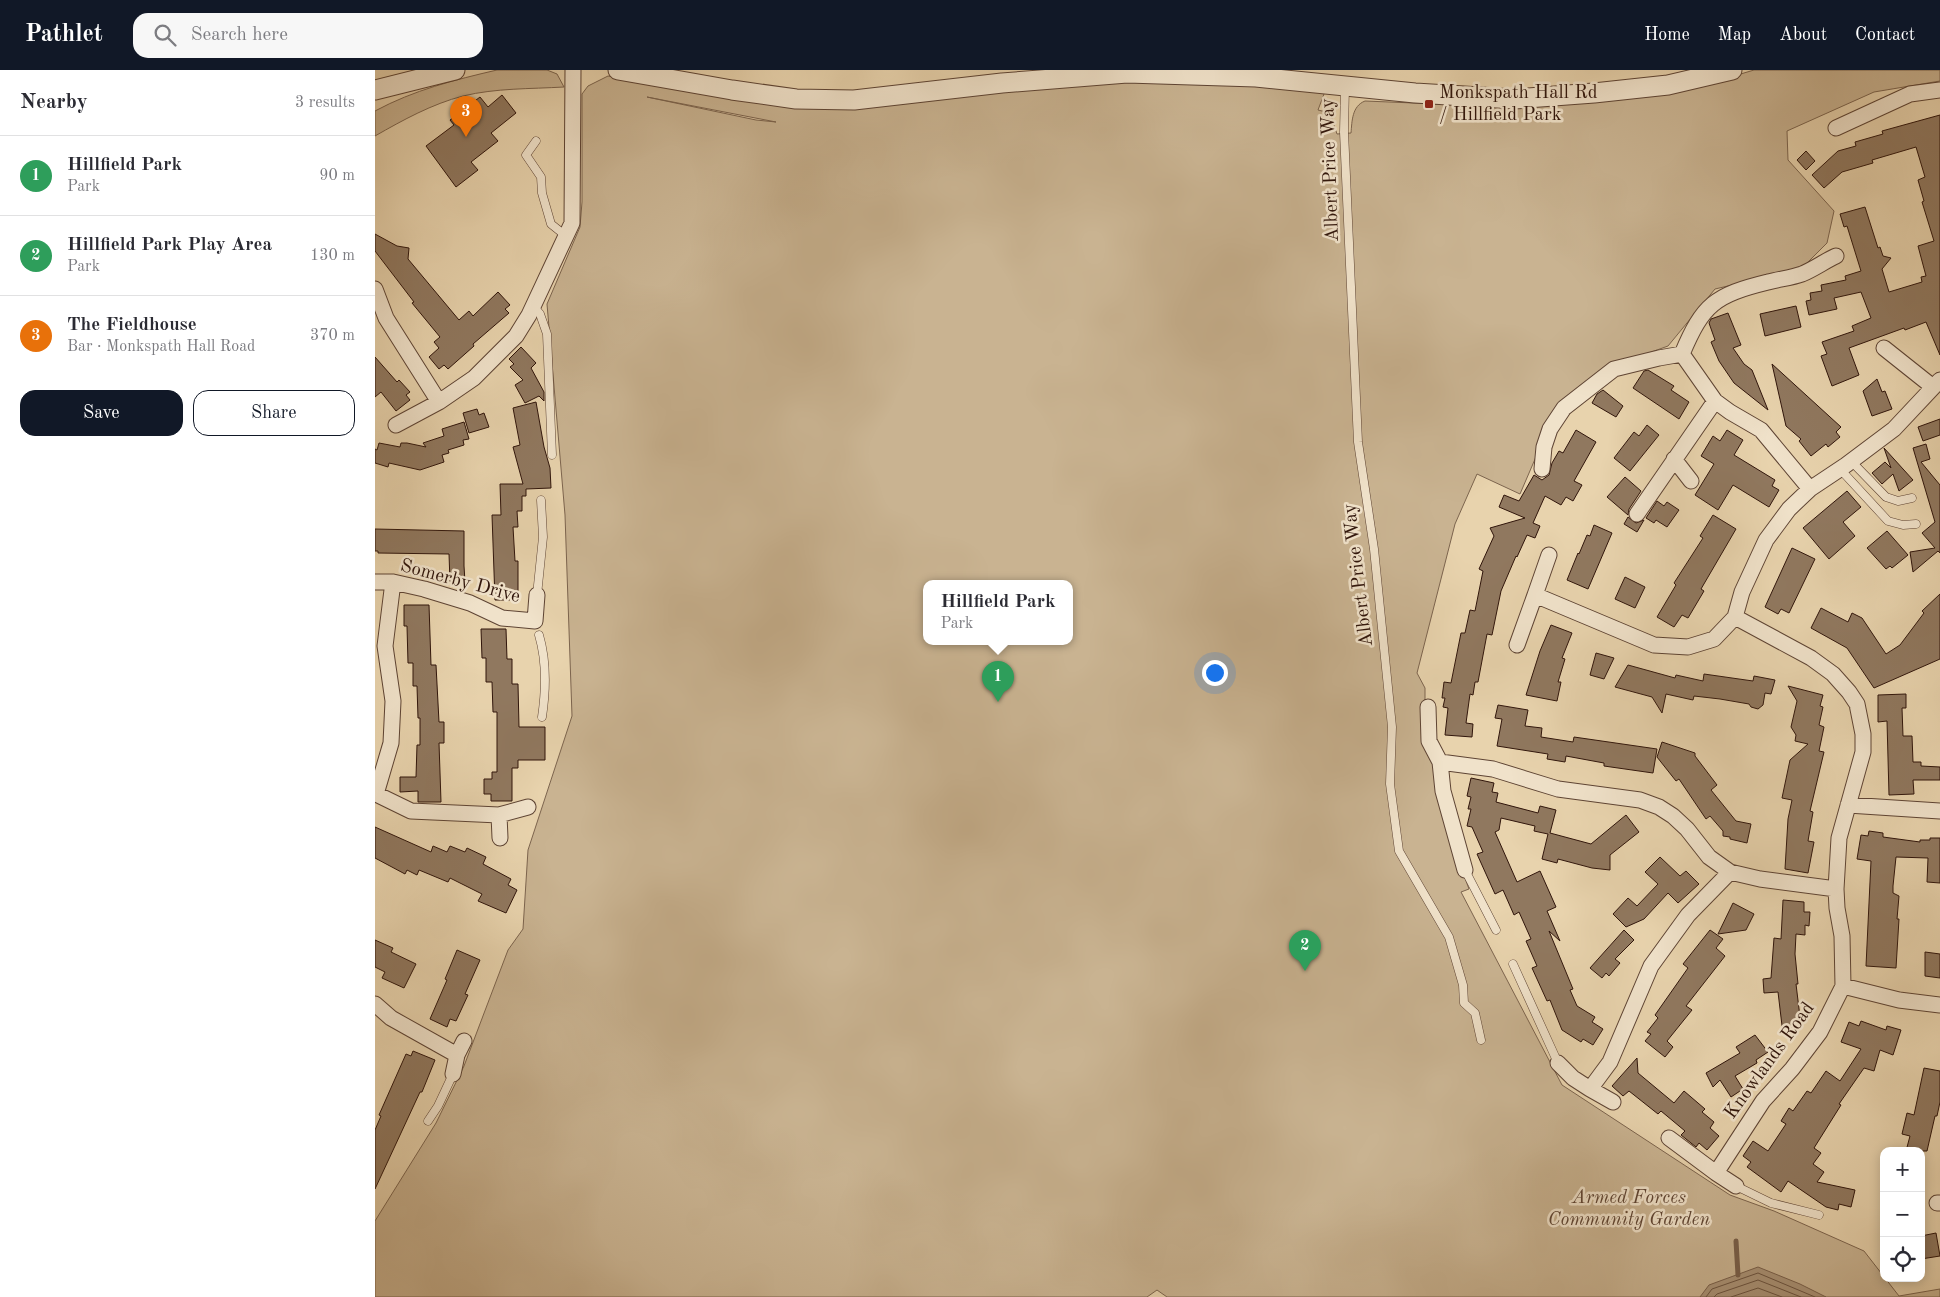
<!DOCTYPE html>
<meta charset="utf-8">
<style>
body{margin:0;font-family:"Old Standard TT",serif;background:#f7f7f7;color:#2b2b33}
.controls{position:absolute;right:15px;bottom:15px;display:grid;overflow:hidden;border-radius:10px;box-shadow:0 2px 12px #0003}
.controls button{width:45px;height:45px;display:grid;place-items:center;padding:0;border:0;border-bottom:1px solid #e1e1e2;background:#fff;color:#2b2b33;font:25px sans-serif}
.you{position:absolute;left:839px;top:602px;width:18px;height:18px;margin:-12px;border:4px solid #fff;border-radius:50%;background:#1a73e8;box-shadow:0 0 0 8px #1a73e833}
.badge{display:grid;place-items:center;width:32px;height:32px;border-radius:50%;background:#111827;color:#fff;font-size:16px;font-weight:700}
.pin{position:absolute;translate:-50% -41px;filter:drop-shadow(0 1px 2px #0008)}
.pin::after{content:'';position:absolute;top:26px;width:18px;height:15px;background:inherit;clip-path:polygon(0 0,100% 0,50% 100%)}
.popup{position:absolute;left:548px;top:510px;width:150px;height:65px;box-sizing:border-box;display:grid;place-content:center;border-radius:10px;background:#fff;filter:drop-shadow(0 1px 4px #0005);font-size:16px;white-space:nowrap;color:#7c7c81}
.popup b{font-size:19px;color:#2b2b33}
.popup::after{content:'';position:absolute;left:50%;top:100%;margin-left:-10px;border:10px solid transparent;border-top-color:#fff}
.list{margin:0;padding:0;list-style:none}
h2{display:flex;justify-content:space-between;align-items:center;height:65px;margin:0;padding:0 20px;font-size:21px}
h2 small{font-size:16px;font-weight:400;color:#7c7c81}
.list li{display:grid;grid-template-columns:32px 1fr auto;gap:15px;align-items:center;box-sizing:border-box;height:80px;padding:0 20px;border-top:1px solid #e1e1e2}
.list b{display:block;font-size:19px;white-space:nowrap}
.list p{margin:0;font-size:16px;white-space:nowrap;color:#7c7c81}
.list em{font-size:16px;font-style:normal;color:#7c7c81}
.actions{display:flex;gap:10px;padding:15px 20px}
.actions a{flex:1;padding:11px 0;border:1px solid #111827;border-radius:15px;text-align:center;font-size:18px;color:#111827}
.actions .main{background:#111827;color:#fff}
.icon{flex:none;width:28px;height:28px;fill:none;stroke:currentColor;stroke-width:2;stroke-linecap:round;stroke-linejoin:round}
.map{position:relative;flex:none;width:1565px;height:1227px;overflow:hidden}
header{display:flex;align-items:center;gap:30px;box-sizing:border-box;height:70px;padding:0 25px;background:#111827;color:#fff}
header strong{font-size:24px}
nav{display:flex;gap:28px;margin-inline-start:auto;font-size:18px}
.search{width:350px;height:45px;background:#f7f7f7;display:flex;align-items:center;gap:12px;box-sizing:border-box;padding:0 18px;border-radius:15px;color:#7c7c81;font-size:19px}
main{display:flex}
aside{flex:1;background:#fff}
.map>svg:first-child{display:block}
</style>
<header>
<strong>Pathlet</strong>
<div class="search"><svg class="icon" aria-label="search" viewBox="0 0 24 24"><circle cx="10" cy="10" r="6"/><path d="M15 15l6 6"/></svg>Search here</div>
<nav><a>Home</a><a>Map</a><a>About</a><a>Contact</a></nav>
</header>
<main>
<aside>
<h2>Nearby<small>3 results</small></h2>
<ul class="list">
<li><span class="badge" style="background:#2e9e5b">1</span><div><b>Hillfield Park</b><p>Park</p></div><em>90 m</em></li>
<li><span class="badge" style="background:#2e9e5b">2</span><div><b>Hillfield Park Play Area</b><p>Park</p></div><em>130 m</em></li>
<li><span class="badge" style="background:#e8710a">3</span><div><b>The Fieldhouse</b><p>Bar · Monkspath Hall Road</p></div><em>370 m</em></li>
</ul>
<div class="actions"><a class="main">Save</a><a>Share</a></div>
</aside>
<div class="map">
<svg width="1565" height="1227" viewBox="0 0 1565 1227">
<rect width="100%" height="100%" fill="#e8d3ad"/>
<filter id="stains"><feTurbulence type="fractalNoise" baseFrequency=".004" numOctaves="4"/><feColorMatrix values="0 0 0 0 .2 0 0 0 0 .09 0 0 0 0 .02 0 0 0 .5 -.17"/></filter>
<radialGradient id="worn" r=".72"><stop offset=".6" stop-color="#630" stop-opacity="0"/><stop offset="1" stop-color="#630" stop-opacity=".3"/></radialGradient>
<path fill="#c9b391" stroke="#7c644e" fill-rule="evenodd" d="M122,0H172L182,4L189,17C155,19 121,18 88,26C57,34 28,50 0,66V41C39,20 79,10 122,0Z
M1379,0H1565V11L1499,22L1412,61L1413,90L1459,141L1452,173L1426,199L1340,219L1293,276L1227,300L1179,345L1145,424L1102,404L1080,454L1042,603L1050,618V674L1058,694L1076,771L1094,819L1086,822L1187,1015L1355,1125L1399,1141L1489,1181L1524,1226L1565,1219V1227H792L782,1220L772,1227H0V1151L61,1053L89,996L133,880L148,859L153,780L197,646L190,445L172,234L205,157L207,132V24L213,16L233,6L337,23L620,21L751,10L815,11L939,19L949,24L943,40L955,43L962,64L976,63C977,51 977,36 990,31L1136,37L1198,34L1255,28L1359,6ZM272,27L401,52L381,50ZM552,513H694V571H552Z"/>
<path fill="#a99276" stroke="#79604b" d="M1383,1197L1425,1214L1451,1227H1325L1334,1215Z"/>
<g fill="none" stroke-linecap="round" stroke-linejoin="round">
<path stroke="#6c5440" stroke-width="1" d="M1331,1227L1337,1219L1383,1203L1440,1227
M1339,1227L1342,1224L1383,1210L1426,1227
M1356,1227L1383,1218L1407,1227"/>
<path stroke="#79604b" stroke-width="5" d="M1361,1171L1363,1205"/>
</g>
<path fill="#90785f" stroke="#30150b" d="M127,25L141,43L116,63L123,71L96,92L103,100L81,117L51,76L79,55L75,50L105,27L113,37Z
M1565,45V285L1551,252L1530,260L1529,258L1474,278L1484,305L1457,316L1446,286L1452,284L1447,272L1479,261L1477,256L1496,248L1486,222L1459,228L1462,239L1434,245L1431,231L1436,230L1435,223L1447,221L1446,215L1471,210L1470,206L1486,201L1472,156L1469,157L1465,144L1490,137L1503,178L1505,177L1508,186L1516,188L1507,199L1514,222L1547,212L1546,207L1551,206L1543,176L1559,171L1547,132L1549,131L1543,110L1550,107L1541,77L1497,90L1498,93L1467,102L1449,118L1437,105L1463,81L1481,76L1480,72L1508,64L1507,61Z
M1431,81L1440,91L1431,100L1422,90Z
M0,164L22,176L34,178L33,189L84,250L94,241L98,246L123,222L135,235L130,239L134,243L98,274L99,276L73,299L69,295L64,299L54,287L64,278L59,272L65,267L37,233L39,232L0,181Z
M1421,236L1426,257L1390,266L1385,244Z
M1353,243L1366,275L1358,278L1369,294L1377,300L1393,340L1359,313L1344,291L1336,272L1340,270L1334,253L1336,249Z
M146,277L161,293L156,298L169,322V331L164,326L150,333L140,315L148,310L135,297L139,294L134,289Z
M0,287L22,312L24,310L35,322L31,325L35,330L21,341L6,322L0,327Z
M1397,294L1466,357L1461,362L1465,367L1453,377L1451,374L1436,386L1424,371L1426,369L1411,356Z
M1273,300L1299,316L1296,320L1314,332L1304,349L1258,318L1269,301Z
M1502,309L1507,322L1510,321L1517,339L1497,346L1488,321Z
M1228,320L1248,336L1241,347L1217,333L1222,324Z
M161,332L169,377L175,398L176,418L151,419V426H147V441H142L143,457H138L140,491H143V530H120L117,445H126L125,414H148L138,377L145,375L138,338Z
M102,339L104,345L109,343L114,357L94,363L88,343Z
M1565,349V365L1548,371L1543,357Z
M89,352L94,369L88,370L89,375L73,380L74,383L67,385L69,392L45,400L14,393L13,397L0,393V379L2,380L4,373L25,377L26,373H32L51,377L48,373L69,366L67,359Z
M1272,355L1284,365L1255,401L1239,388L1259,362L1264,366Z
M1201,360L1221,372L1199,411L1207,415L1198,431L1191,427L1186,435L1170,426L1158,453L1165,456L1160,468L1152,465L1142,487L1141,486L1126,521L1117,565L1112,564L1103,612H1100L1098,625L1095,624L1091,653L1098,654L1097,667L1070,665L1073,638L1068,637L1070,628H1067L1069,612L1076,613L1086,563H1090L1095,540L1100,541L1108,501L1104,499L1119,466L1115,458L1150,448L1124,437L1129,425L1144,431L1159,405L1167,410L1174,405L1177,393L1184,381L1188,383Z
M1352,360L1368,370L1359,385L1400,410L1397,416L1404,420L1394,437L1358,415L1343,440L1320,425L1339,394L1326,386L1338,366L1345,371Z
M1551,374L1555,389L1546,392L1565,415V483L1563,481L1538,502L1535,482L1560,478L1547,463L1560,452L1538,378Z
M1509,378L1538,410L1524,421L1518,404L1507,414L1497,403L1510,392L1516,398Z
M1250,407L1266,421L1254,439L1253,445L1232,427Z
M1472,421L1486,437L1468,452L1480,466L1454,489L1428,458Z
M1282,431L1289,436L1292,432L1304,440L1292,457L1281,450L1279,453L1271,448Z
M1338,445L1361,459L1326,519L1329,521L1313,548L1307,545L1299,557L1282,547L1301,515L1299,513L1328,468L1325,466Z
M1253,447L1261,453L1269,450L1262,462L1249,454Z
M1219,455L1237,463L1213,519L1192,510L1203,483L1204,484L1212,465L1215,466Z
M0,459L89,461V496L90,512H75L74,484L3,483V481H0Z
M1512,461L1533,485L1517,498L1515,496L1511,499L1492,478Z
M1417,478L1440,489L1414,543L1406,539L1403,544L1390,537Z
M1250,507L1270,517L1260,538L1240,529Z
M1565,524V589L1499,618L1472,578L1436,558L1446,538L1473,552L1477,543L1487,548L1511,584L1525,575L1549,543L1547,541Z
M29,535H54L56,595H61L64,652H69V673H64L66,732H43V721L25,722V707H41L42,675H45V648H43L42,616H38V593H33L32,556H29Z
M1176,555L1197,563L1187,588L1190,589L1183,612H1186L1182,631L1151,625L1165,581Z
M106,559H131L132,589H137V614H143L144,657H170V690H143V698H137V731H116V724H109V709H117V702H122V642H118L117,612H111V588H107Z
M1221,583L1239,588L1229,609L1215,605Z
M1253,595L1300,608L1301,605L1328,611L1329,604L1378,611L1379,606L1400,610L1396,624L1390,623L1388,635L1383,639L1376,637L1374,634L1345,629L1319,626L1318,630L1291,624L1287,643L1277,627L1240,617Z
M1413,616L1448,625L1445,636L1448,637L1444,655L1449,657L1444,681L1449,682L1435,741L1438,742L1433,771L1439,772L1433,803L1410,799L1413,749L1417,730L1407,728L1415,690L1433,674L1420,671L1421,665L1416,657L1422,631Z
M1531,624V638H1527L1528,666H1537L1538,692H1546V696L1565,697V710H1538L1539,724L1514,725L1512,651L1503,652V625Z
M1123,635L1153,640L1150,656L1167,658L1166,667L1198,672L1199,667L1282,679L1278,703L1229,696V693L1191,686L1190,692L1172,689L1173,684L1122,676L1127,649L1120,648Z
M1287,672L1320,683V686L1342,715L1336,720L1361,751L1376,754L1372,773L1355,769V767L1348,766V761L1335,746L1331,749L1304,709L1301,711L1282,687Z
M1096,708L1119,713L1117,722L1123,723L1121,732L1163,743L1165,736L1181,740L1175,763L1216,774L1251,745L1264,762L1235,785V800L1217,798L1183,789L1182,793L1167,789L1173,764L1159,761L1160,756L1126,748L1124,760L1120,762L1142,812L1165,801L1181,837L1172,841L1185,871L1174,861L1198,919L1195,920L1202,936L1220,947L1217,952L1228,959L1218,975L1208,969L1206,972L1187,960L1175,930L1172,931L1157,898L1162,896L1151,871L1156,869L1144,842L1139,845L1128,820L1120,824L1102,784L1108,782L1097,757L1092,756L1096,739H1093L1096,727L1092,726Z
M0,757L56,782L58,776L72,782L75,776L90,782L92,778L111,787L108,794L136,809L133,815L142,820L131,843L103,831L107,824L75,808L73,812L44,800L42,805L32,800L30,804L0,788Z
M1494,761L1508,763V767L1545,772V770H1555V768H1565V813L1552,812L1553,788L1521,787L1518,816V823L1524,826L1522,849H1524L1521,898L1491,896L1496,791L1482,789L1486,765L1493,766Z
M1285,787L1305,806L1311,801L1324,814L1303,833L1293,823L1269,849L1251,857L1238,844L1253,828L1262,836L1283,814L1270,802Z
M1408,830L1429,832V842H1435L1434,856L1430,855V865L1421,864L1420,884L1423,914H1421L1425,947H1422L1423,955L1408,964L1403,922L1389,923L1388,909L1396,908L1399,868L1406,869Z
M1358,833L1379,844L1371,860L1343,864Z
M1249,860L1259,870L1240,889L1245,893L1234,906L1231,903L1227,908L1215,898Z
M1335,860L1348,869L1341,878L1350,886L1311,936L1317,940L1292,971L1298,977L1290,987L1270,971L1276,964L1272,962L1283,948L1280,945L1313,898L1308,894Z
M0,870L18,878L16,882L41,894L29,918L7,908L10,902L0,897Z
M82,880L105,890L90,924L93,925L81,951L75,949L72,957L55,949L72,910L70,909Z
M1550,882L1565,884V908L1550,906Z
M1486,951L1511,960L1512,956L1526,960L1518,985L1505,980L1499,1001L1489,998L1464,1034L1466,1035L1439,1078L1446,1083L1438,1094L1449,1102L1442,1112L1480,1120L1476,1137L1464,1134L1463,1140L1451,1137L1413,1111L1406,1122L1372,1097L1376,1092L1368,1086L1378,1071L1393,1081L1411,1054L1406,1051L1414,1038L1418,1041L1432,1021L1436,1023L1451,1001L1465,1011L1486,979L1466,972L1474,952L1484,956Z
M1380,965L1393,982L1381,990L1382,993L1360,1006L1368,1019L1356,1027L1345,1010L1338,1017L1331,1003L1365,983L1361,977Z
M38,981L60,990L47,1022H45L0,1119V1060L6,1046L4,1045L31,984L36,986Z
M1262,988L1263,1003L1299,1033L1309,1021L1330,1039L1327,1042L1339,1052L1335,1058L1344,1066L1332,1080L1324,1073L1321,1077L1306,1065L1310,1061L1286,1041L1283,1044L1254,1021L1248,1026L1237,1016Z
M1549,998L1565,1001V1032L1562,1046H1560L1552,1081H1531L1535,1066L1527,1064L1532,1043L1539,1045Z
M1561,1163L1565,1186L1546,1189V1166Z"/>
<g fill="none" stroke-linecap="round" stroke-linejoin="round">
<defs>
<path id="service" d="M970,16L969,62L983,372L999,479L1017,657L1015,714L1024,781L1074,867L1088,915L1089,933L1100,943L1106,970
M161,71L151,85L166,107L167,123L176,154L191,166
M158,236L165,244L172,264L177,385
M1476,391L1511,427L1523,431L1537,428
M1465,399L1513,451L1528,455L1541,454
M162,525L168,467L166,430
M164,565C172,592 171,620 167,647
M1090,800L1121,860
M1138,894L1183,993
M53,1051L63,1036L78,1004
M1361,1116L1396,1133L1444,1145"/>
<path id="minor" d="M1461,58L1535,24L1565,20
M0,219L11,248L64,332
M1509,278L1558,317
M21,355L64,332L99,308L141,266L154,245L197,153L198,0
M1299,389L1316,411
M1167,399L1169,377L1175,359L1189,338L1239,299L1284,288L1307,284
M1435,419L1386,360L1355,342L1340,331L1307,284C1328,234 1340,225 1393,212C1404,209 1416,208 1427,204C1439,199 1450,191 1461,186
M1262,444L1340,331
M0,512H18L49,519L95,533L127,548L160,551L162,525
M18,512L10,576L18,631L16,673L1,724L36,741L124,745L153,737
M1160,525L1174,485
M1142,575L1160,525L1279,575L1313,577L1339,569L1360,547L1367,522L1391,470L1414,439L1435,419L1471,395L1519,359L1565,310
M1053,637L1054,671L1065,692
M1473,735L1565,741
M124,745L125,768
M1090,800L1068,721L1065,692L1118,699L1183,719L1265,730L1284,737L1298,746L1312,759L1334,787L1355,802L1385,809L1461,819
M1468,916L1524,930L1565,935
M0,934L16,948L82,985
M1183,993L1198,1008L1215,1019L1235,992L1276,896L1313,845L1355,802
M78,1004L82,985L89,971
M1215,1019L1238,1032
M1294,1068L1341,1103L1388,1031L1417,999L1445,962L1468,916L1467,866L1462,838L1461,819L1464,768L1488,682V664L1482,634L1474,622L1458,604L1436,588L1360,547
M1341,1103L1361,1116
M1562,1133H1565"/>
<path id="tertiary" d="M243,0L357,20L421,29L479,30L627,13L752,3L881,7L1040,23L1139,29L1219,23L1293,15L1357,0
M0,20L80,0"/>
</defs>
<use href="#service" stroke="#5e4434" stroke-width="9"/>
<use href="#minor" stroke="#5e4434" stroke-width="17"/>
<use href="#tertiary" stroke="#5e4434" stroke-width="21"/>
<use href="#service" stroke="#f0e2ca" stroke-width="8"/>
<use href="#minor" stroke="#f0e2ca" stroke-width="15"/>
<use href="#tertiary" stroke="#f0e2ca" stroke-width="19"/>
</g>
<rect fill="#8f2418" stroke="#f0e2ca" stroke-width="2" x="1049" y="29" width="10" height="10" rx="2.5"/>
<g text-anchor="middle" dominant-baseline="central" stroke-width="5" stroke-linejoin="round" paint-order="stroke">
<g font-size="19" fill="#30150b" stroke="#f0e2ca" text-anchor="start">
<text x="1064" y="23">Monkspath Hall Rd<tspan x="1064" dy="22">/ Hillfield Park</tspan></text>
</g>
<g font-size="19" fill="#30150b" stroke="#f0e2ca">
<text transform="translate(956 100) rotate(-92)">Albert Price Way</text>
<text transform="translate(984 505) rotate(-97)">Albert Price Way</text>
<text transform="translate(85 512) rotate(15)">Somerby Drive</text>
<text transform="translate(1395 991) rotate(-54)">Knowlands Road</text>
</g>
<g font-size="19" font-style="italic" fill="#5e4433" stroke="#f0e2ca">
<text x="1254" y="1128">Armed Forces<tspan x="1254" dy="22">Community Garden</tspan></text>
</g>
</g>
<rect width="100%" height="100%" filter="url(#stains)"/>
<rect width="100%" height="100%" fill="url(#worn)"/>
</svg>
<div class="controls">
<button>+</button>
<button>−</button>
<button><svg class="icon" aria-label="locate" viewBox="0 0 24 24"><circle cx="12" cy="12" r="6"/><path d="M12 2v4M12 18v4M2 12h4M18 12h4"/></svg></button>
</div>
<div class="you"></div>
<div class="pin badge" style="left:623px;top:632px;background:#2e9e5b">1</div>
<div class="popup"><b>Hillfield Park</b>Park</div>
<div class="pin badge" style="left:930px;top:901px;background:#2e9e5b">2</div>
<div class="pin badge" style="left:91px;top:67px;background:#e8710a">3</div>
</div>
</main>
